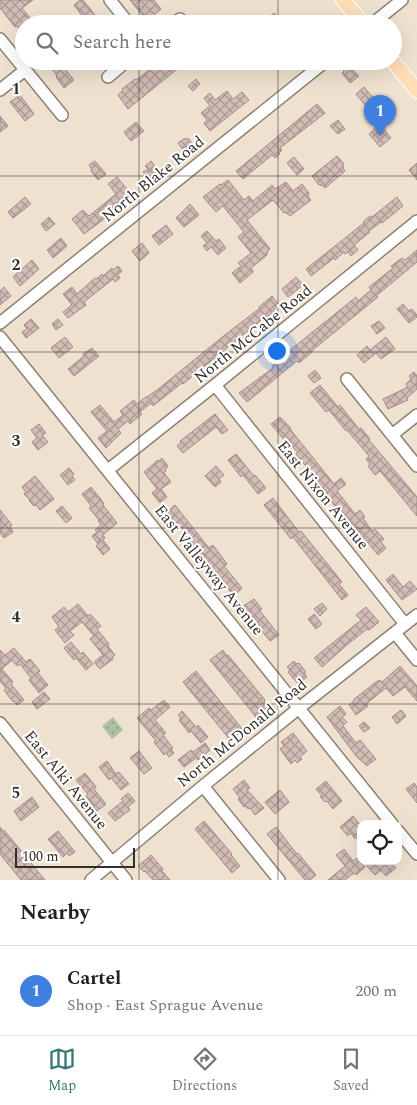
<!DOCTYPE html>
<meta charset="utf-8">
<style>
body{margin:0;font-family:Spectral,serif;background:#f2f2f2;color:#202124}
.controls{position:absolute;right:15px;bottom:15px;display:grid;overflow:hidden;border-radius:10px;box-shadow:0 5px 20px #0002}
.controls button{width:45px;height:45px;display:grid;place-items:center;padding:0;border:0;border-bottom:1px solid #e0e0e0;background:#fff;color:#202124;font:25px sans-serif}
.scale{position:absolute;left:15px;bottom:12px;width:120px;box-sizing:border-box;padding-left:5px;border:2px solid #332e27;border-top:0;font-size:14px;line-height:18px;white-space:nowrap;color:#332e27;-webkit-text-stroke:4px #fff;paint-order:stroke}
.you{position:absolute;left:276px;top:350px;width:18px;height:18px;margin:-12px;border:4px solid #fff;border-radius:50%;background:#1a73e8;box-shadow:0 0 0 8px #1a73e833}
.badge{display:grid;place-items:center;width:32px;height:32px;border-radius:50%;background:#347a71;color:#fff;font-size:16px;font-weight:700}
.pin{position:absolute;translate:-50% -41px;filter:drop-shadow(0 1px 2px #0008)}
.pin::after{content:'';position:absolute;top:26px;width:18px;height:15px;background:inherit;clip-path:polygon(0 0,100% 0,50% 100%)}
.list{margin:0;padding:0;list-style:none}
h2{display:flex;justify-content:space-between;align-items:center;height:65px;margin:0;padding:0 20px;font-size:21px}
h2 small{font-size:16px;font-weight:400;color:#757577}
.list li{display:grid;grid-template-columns:32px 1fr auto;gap:15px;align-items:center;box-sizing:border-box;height:90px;padding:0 20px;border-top:1px solid #e0e0e0}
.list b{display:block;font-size:19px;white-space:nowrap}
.list p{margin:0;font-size:16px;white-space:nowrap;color:#757577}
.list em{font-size:16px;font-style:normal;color:#757577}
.icon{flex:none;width:28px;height:28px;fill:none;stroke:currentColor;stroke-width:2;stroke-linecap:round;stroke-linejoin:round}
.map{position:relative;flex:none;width:417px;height:880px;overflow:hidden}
.search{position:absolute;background:#fff;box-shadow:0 5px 20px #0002;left:15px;right:15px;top:15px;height:55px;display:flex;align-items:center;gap:12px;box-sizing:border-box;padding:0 18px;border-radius:28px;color:#757577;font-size:19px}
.sheet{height:155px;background:#fff}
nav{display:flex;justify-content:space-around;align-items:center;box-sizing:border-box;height:70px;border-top:1px solid #e0e0e0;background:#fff;font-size:14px;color:#757577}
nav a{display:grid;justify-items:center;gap:2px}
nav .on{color:#347a71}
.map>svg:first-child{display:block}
</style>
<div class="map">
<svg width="417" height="880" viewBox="0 0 417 880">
<defs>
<pattern id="park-dots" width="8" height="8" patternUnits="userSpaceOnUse" patternTransform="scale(1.25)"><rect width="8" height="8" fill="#adc0a1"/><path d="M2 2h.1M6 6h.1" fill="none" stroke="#8d9c83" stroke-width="1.8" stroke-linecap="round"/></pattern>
<pattern id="building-cross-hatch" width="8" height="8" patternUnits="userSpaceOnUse" patternTransform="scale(1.25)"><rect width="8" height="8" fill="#d3bbb6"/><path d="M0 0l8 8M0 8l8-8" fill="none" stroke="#ac9894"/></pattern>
</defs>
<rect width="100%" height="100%" fill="#eee1cf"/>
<path fill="url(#park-dots)" d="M113,717L123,730L112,739L102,726Z"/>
<path fill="url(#building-cross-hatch)" stroke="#a58e89" d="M0,0H33L22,8L35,24H24V34L17,26L15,27L0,8Z
M80,0H83L99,20L94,24H88L74,5Z
M130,0H154L161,9L148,20L143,14L142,15Z
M274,13L283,24H260Z
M156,61H187L128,109L118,95L123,90L122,89L135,79L136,80L149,70L148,68Z
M60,63L74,80L64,88L56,77L57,76L52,69Z
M348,65L353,71H354L359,76L350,83L342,73L344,71L343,69Z
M196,79L200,84L193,91L188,86Z
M364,87L383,109L374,116L356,94Z
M227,91L233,99L242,92L249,100L210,131L204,123L207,120L201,113L210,106L204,98L210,93L215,100Z
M20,95L34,114L25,121L10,102Z
M317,104L325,113L280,148L282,150L279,153L280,154L275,158L272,155L243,179L236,171Z
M0,116L8,126L0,132Z
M338,120L345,129L338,134L330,126Z
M136,122L144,131L131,141L124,132Z
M380,124L391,138L380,147L369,134Z
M185,138L186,140L188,138L194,146L185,153L178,143Z
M337,156L344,164L342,165L344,167L343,168L345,171L325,188L322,185L321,186L320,184L319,185L312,176Z
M294,157L304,169L297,175L287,163Z
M95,161L106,174L98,180L91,171L92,170L89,165Z
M151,161L159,171L156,174V175L149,180L143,172L148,169L145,166Z
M417,163V180L409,170Z
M117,177L131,194L117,205L118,207L112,213L84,234L72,219L83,210L89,216L116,194L108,184Z
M228,180L244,200L249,196L253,201L272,185L275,189L286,182L293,191L302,184L309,193L308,194L309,196L308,197L311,200L290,216L288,214H287L285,212L284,213L273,200L247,220L270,249L267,252L268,253L266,254L267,255L251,268L253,271V272L240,283L232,273L241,266L238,263L251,253L238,237L244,232L223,206L216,212L203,197L220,184L221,185Z
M25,197L31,204L13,218L8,212Z
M397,197L403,206L382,223L381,222L369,231L370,232L354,245L358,250L351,256L348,252L345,254L344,252L335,260L334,258L311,276L306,269L364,223L363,222L370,216L372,217Z
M190,204L199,215L184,227L176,218Z
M49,217L55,224L46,231L41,224Z
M166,225L173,234L159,245L152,236Z
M207,231L216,241L219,239L226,248L218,255L211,247L207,251L203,246L207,243L201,236Z
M61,238L67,246L53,258L47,250Z
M142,243L149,253L140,261L132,251Z
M417,250V262L376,296L378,297L315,348L310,354L299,363L297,361L247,402L239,393L273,368L272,366L290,352L289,351L356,297L358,301L371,290L369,287L393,268L391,266L402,258L405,260Z
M32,260L39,269L20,286L13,277Z
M118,266L122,271L118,275L120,278L115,282L113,279L84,302L86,305L68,318L63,312L72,305L63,294L72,287L77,294L95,278L96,279L102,274L103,276L112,268L113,270Z
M296,277L303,285L288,297L282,289Z
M4,287L11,296L0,305V291Z
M272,296L279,305L273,310L274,311L266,318L265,317L233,343L183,384L182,383L153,406L151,403L140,412L142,414L130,424L128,421L118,429L121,433L106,448L98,438L107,431L91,412L100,405L114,422L123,415L120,411L134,400L137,404L147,396V397L157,390L226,334L260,308L259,307Z
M403,304L409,311L412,309L417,315V317L409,323L397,309Z
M31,319L39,328L26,338L22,332L27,329L24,325Z
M58,319L63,325L56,330L52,324Z
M379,321L385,328L377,334L371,326Z
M65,337L73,347L59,358L51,348Z
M386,337L395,349L381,359L376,353L364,363L357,355L367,346L370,350Z
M92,348L99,356L74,376L68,369L84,356L83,354Z
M315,370L321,378L314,383L308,376Z
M414,372L416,375H417V389L407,398L408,400L388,409L383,399L408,387L406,384L411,379L409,376Z
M320,385L338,407L340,405L359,429L361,428L370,439L369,440L417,497V516L380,471L375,475L368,466L370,464L366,459L369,456L347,430L346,431L329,410L326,412L310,393Z
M215,414L228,430L222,434L216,427L183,453L177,446L181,442L180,441Z
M280,417L291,428L290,429L334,484L341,478L346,484L337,491L355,514L360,510L365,517L363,518L372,531L375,529L384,539L381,542L386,548L378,555L350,521H349L334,505L327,494H328L296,454L298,453L288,441L286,442L271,424Z
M39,424L46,433L42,435L48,442L38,450L32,442L37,438L31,430Z
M236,454L254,476L255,475L266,488L258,494L243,475L241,477L228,460Z
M162,458L168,466L165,470L166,471L164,473L171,482L161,489L167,497L160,503L152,493L157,489L144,472L158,460L159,461Z
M216,466L224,475L219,479L221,482L215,487L205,476Z
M69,468L74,474L72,476L75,480L68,485L60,475Z
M35,476L54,499L40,510L36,505L34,506L29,501L30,500L24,494L26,492L22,487Z
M91,487L100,498L104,504L103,505L117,523L103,535L105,538L103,540L110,549L103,555L96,546L101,541L98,544L92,536L97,532L95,530L101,525L98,521L99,520L89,508L91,506L82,494Z
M273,498L299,532L301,531L342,582L339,584L348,595L342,600L293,537L291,539L264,505Z
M175,505L209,548L213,545L227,564L224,566L242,588L234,596L224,584L225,583L184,534L186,533L177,522L176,523L167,512Z
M62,506L72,518L66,523L56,511Z
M0,510L12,525L10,526L13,532L4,538L0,533Z
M393,574L403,587L410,581L417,589L402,600L386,580Z
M254,599L262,609L260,611L279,635L270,641L261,630L262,629L254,617L252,619L242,607Z
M322,603L327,609L320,616L314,609Z
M78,604L88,616L90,614L101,626L97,629L109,644L108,646L115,655L112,658L113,659L100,669L94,662L103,655L90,639L94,636L82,622L70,631L74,635L65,643L55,630L59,627L52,617L64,607L68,612Z
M366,607L379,622L369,630L367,629L348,644L322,667L314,658L361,620L356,615Z
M314,614L322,624L316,629L308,619Z
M71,642L81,654L83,652L93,664L86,670L76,658L74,660L64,648Z
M14,648L26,662L30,659L40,671L38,673L48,685L39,693L29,680L31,678L20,664L17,666L12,660L2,669L13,682L11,684L24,700L17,705L14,701L13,702L4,690L6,688L0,681V650L5,655Z
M223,650L227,656L228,655L265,700L264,701L268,707L256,717L210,660Z
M294,661L297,664L299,663L306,672L304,673L307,677L298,684L288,672L290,670L287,667Z
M400,666L417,686V701L405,687L393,696L386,688L366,704L368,706L356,715L349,705L354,701L353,700L376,682L380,680L382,682Z
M196,671L243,730L230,740L183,682Z
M44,692L50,699L37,709L32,702Z
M164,700L170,707L155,720L166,733L163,735L173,748L171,749L174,753L169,757L166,753L164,755L154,742L156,741L137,718L149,708L151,710Z
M340,706L346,714L342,717L347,722L343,726L356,743L360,740L376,759L367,766L356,756L327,717Z
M401,710L406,716L397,724L392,717Z
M182,711L196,727L198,725L208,737L201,743L191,731L189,733L179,720L181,719L178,715Z
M364,722L370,728L364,732L359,726Z
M293,733L307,751L300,757L302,759L297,763L295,760L291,764L280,749L284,746L281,742Z
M205,743L210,750L198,760L196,758L184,767L178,760L191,750L193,752Z
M139,751L152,768L144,774L130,758Z
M107,761L116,774L119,772L129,784L121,790L111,778L109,780L99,767Z
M85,773L96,787L94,789L106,804L97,811L86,796L88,794L76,780Z
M244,780L250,788L247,790L264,808L255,815L250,808L248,809L246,806L244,807L238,799L240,798L233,789Z
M326,781L342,801L333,809L327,801L325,802L320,797L322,796L316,789Z
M414,783L417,787V803L406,789Z
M280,790L289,802L275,814L265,802Z
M128,793L135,801L128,807L130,810L115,821L108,813L123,801L121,799Z
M32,797L39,807L21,821L14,811Z
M353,816L361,826V834L355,839L351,833L348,836L340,827Z
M204,821L232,854L231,855L240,866L232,873L195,829Z
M0,827L3,831L4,830L45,880H21L0,854Z
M276,827L297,854L298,853L316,875L310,880H305L267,834Z
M58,831L75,852L69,856L67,853L63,857L48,839Z
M344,849L353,861L357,858L365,867L356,875L354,873L345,880H328L345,866L336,855Z
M151,855L163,869L162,871L170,880H153L145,871L144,872L138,866Z
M371,861H390L396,868L386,876L381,870L375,875L366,865Z"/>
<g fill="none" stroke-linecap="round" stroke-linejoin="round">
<defs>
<path id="minor" d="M110,0L129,24
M174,24L180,19
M372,24L402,0
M0,39L62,115
M108,77L127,61
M0,90L25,70
M0,323L326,61
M0,337L392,824
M347,379L417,466
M215,385L405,624
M392,435L417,415
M108,470L215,385L417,221
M395,633L417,660
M0,723L126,880
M203,786L279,880
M398,831L417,854
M91,880L203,786L299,708L417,615"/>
<path id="major" d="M343,0L363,24
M393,61L417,91"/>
</defs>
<use href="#minor" stroke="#8e8171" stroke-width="14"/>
<use href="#major" stroke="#fff" stroke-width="16"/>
<use href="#minor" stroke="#fff" stroke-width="11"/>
<use href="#major" stroke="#ffddb7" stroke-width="14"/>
</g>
<path fill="none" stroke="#332e27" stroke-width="1" stroke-opacity="0.55" d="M139,0V24M278,0V24M139,61V880M278,61V880M0,176H417M0,352H417M0,528H417M0,704H417"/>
<g text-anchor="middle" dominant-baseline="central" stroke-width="4" stroke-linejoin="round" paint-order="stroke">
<g font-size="16" fill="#332e27" stroke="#fff">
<text transform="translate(153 179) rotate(-39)">North Blake Road</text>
<text transform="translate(253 334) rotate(-39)">North McCabe Road</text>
<text transform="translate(323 495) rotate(51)">East Nixon Avenue</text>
<text transform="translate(209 570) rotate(51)">East Valleyway Avenue</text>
<text transform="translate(242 733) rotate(-39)">North McDonald Road</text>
<text transform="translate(66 780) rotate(51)">East Alki Avenue</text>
</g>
</g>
<g font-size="16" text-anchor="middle" font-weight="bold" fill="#332e27" stroke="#fff" stroke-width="4" stroke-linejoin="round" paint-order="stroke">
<text x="16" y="94">1</text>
<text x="16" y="270">2</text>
<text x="16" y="446">3</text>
<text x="16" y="622">4</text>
<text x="16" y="798">5</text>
</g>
</svg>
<div class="controls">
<button><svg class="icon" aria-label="locate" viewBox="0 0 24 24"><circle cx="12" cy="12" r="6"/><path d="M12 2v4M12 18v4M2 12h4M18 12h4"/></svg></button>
</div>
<div class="scale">100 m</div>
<div class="you"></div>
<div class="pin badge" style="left:380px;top:136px;background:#3f7fe0">1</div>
<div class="search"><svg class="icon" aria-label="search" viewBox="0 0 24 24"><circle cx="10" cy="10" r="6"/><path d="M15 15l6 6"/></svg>Search here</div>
</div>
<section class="sheet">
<h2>Nearby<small></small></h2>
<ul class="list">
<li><span class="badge" style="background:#3f7fe0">1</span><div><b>Cartel</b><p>Shop · East Sprague Avenue</p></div><em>200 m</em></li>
</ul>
</section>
<nav>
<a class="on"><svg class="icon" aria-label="map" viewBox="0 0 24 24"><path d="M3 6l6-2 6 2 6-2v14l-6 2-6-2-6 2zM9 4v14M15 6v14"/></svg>Map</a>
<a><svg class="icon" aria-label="directions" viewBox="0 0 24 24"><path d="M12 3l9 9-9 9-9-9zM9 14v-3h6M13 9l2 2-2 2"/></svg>Directions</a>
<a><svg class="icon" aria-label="saved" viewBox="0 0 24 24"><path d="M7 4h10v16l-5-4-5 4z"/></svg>Saved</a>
</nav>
